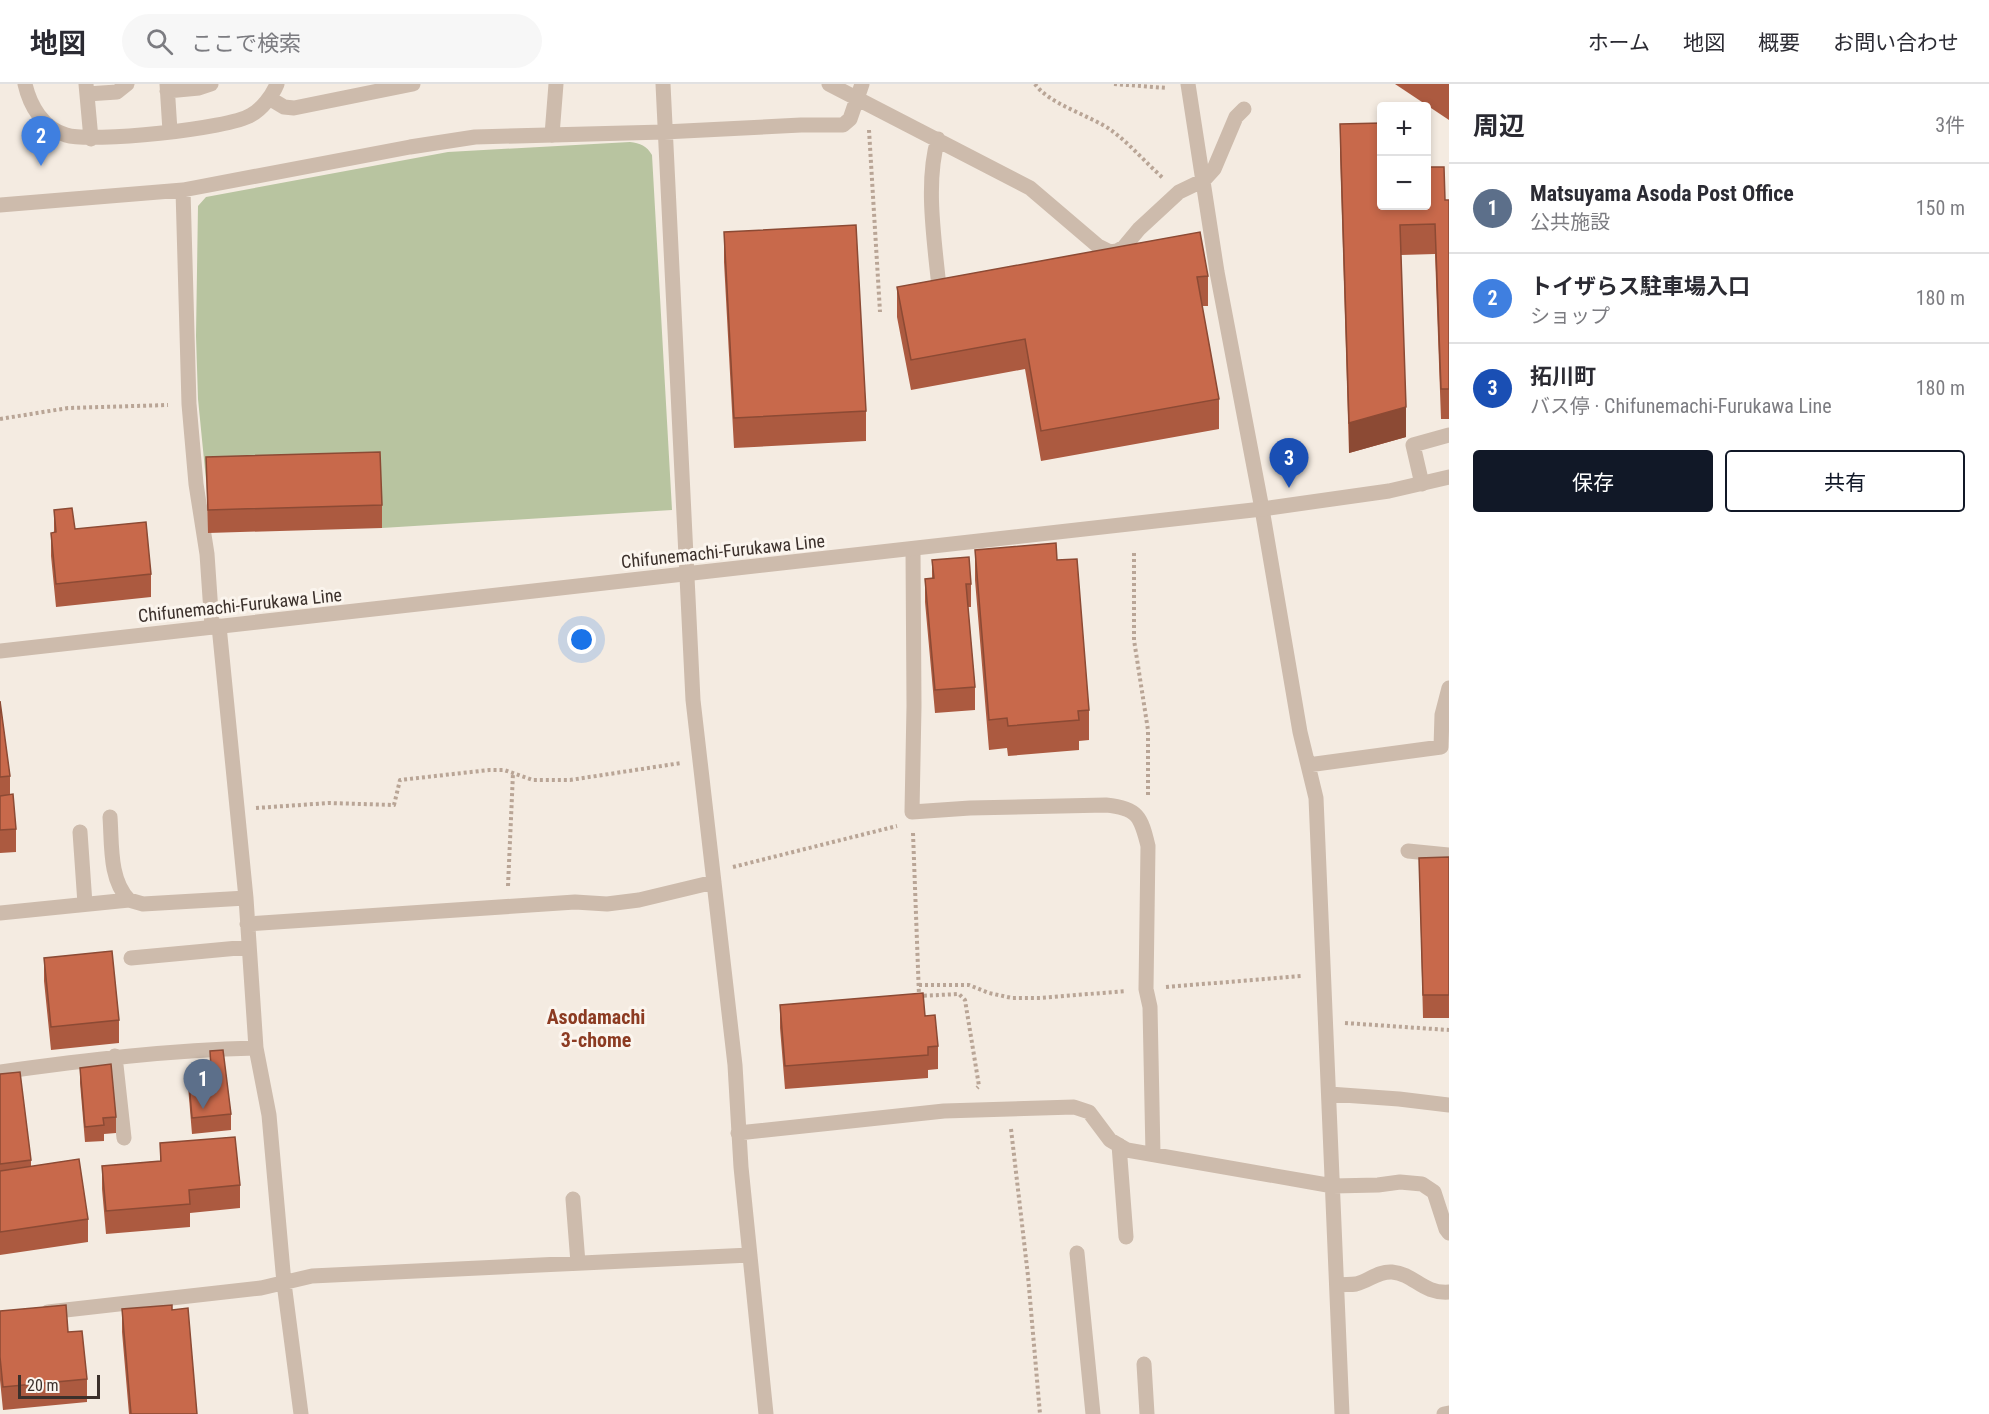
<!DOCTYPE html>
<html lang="ja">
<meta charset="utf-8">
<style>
body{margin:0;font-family:"Roboto Condensed","Noto Sans JP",sans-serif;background:#f7f7f7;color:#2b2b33}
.controls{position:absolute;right:18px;top:18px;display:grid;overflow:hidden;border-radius:6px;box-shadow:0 3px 9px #0003}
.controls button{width:54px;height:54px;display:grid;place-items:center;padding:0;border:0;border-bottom:2px solid #e1e1e2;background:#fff;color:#2b2b33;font:30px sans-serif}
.scale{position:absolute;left:18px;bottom:15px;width:82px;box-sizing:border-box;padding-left:6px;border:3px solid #3b302b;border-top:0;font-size:16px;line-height:21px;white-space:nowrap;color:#3b302b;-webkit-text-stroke:4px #fbf5ee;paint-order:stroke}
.you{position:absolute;left:582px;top:556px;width:21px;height:21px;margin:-15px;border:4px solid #fff;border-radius:50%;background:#1a73e8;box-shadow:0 0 0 9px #1a73e833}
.badge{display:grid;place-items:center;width:39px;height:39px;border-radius:50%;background:#111827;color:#fff;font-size:20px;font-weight:700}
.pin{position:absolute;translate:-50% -50px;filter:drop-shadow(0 2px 3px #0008)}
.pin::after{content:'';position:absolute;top:32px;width:21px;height:18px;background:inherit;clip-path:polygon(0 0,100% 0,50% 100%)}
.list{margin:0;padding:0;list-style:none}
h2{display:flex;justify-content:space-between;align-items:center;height:78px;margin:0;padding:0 24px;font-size:26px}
h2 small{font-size:20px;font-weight:400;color:#7c7c81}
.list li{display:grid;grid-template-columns:39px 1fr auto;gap:18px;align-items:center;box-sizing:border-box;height:90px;padding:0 24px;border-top:2px solid #e1e1e2}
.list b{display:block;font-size:22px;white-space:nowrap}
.list p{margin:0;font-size:20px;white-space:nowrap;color:#7c7c81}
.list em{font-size:20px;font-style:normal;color:#7c7c81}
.actions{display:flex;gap:12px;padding:18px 24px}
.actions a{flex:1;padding:14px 0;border:2px solid #111827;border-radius:6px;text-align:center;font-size:21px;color:#111827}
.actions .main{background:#111827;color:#fff}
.icon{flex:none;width:33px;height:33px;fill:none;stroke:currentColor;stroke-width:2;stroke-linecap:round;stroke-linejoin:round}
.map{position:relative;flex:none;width:1449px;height:1330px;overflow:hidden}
header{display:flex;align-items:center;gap:36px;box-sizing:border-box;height:84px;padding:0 30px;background:#fff;border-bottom:2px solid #e1e1e2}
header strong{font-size:28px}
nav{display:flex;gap:33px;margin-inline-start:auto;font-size:21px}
.search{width:420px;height:54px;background:#f7f7f7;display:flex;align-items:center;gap:15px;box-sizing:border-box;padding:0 21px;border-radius:33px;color:#7c7c81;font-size:22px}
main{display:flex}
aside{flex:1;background:#fff}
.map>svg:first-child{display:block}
</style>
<header>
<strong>地図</strong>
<div class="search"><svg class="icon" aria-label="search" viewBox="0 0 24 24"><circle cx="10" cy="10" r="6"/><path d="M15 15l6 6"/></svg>ここで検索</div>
<nav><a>ホーム</a><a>地図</a><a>概要</a><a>お問い合わせ</a></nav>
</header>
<main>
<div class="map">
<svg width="1449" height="1330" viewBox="0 0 1449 1330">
<rect width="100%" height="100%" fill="#f4ebe1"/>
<path fill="#b8c4a0" d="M630,58C640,59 647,62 652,71L672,426L382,444L380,391L206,396L198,315L196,252L198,122L206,113L448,68Z"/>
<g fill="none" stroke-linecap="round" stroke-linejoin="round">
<path stroke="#b9a596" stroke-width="4" stroke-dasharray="3 3" stroke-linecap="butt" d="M1035,0C1049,20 1089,31 1111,46C1130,60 1146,79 1163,94
M1114,0L1167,4
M869,46L880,228
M0,335L68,324L168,321
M1134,469V556L1148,646V714
M256,724L329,719L394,721L400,696L489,686H504L533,696H570L681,679
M913,749L919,912L959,910L965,916L979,1002L977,1004
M733,783L897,742
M508,802L513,689
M919,901H969L989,909L1012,914H1040L1126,907
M1166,903L1302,892
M1345,939L1449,946
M1011,1045L1028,1192L1040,1330"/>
<path stroke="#cdbbac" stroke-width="15" d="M25,0C30,22 43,44 66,51C91,59 229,45 251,31C262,25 272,12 277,0
M86,0L91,55
M167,0L170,47
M167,7L199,4L211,0
M87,10L117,8L127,0
M269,14L284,23L294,24L413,0
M552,51L556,0"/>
<path stroke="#cdbbac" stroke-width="15" d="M663,0L693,616L735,981L741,1083L766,1330
M829,0L1030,104L1098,162L1110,168L1117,167L1124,163L1139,145L1179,108L1204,96L1214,85L1236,33L1244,25
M1188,0L1217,188L1262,425L1300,648L1316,714L1342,1330
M938,55C924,101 936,166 940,214
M183,106L189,320L196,400L207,470L212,543
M0,121L183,106L410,63L475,53L664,48L801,41H843L850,35L862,0
M1422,400L1413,361L1449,351
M913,466L914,622L912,728L970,724L1106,721C1138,724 1141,733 1148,762L1146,905L1150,923L1153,1070
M219,542L246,814L256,964L269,1031L284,1199L301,1330
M1308,681L1441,663L1442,631L1449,604
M110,733C112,760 109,796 129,816
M80,748L85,820
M1408,767L1449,771
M0,829L129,816L143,820L246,814
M247,840L575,818L607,820L639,816L714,798
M131,874L249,863
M115,972L124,1054
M0,988C86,976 170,966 256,964
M1329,1010L1399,1015L1449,1021
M738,1049L944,1027L1074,1023L1089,1028L1110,1056L1127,1066L1333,1102L1378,1101L1400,1098L1422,1100L1434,1108L1446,1145L1449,1149
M1119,1061L1126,1153
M573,1115L578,1179
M1077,1169L1093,1330
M1337,1201C1343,1200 1350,1201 1356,1200C1369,1197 1378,1187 1392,1188C1415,1190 1422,1210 1449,1208
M48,1228L261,1204L312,1192L750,1171
M1144,1280L1147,1330
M1444,1330L1449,1329"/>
<path stroke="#cdbbac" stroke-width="15" d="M0,567L1262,425L1389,407L1449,393"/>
</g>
<path fill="#ac5a40" d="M1395,0H1449V36Z
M1340,40L1382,122L1449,116V335H1441L1435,170L1401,171L1406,353L1349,369L1340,70Z
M724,148L866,327V357L734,364L724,178Z
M1208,192V222H1202L1219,315V345L1041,377L1025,285L911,306L897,233V203Z
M206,373L382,421V444L208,449Z
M54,426L75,445L151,490V513L56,523L51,472V449H54Z
M975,466L1057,476L1089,626V656L1079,657V666L1008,672L1007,664L989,666L975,496Z
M932,476L971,500V523H968L975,603V626L935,629L925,518V495L932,494Z
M0,617L10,692V711L16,745V768L0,769Z
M1449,773V934H1423L1419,774Z
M44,874L119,936V959L51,966L44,897Z
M780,921L925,932L938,962V985L928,986V994L785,1005L780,944Z
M210,967L231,1030V1046L192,1050L188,1002V986L210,984Z
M80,984L116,1033V1049L104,1050V1057L85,1058L80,999Z
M0,990L31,1076V1082L88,1135V1158L0,1171Z
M160,1059L240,1101V1124L190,1129V1143L106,1150L102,1105V1082L160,1077Z
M122,1225L172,1226L197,1330H129L122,1248Z
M0,1227L68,1248L87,1295V1318L3,1326L0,1296Z"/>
<path fill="#8c4a34" d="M1406,323V353L1349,369V339Z"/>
<path fill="#c8694b" stroke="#8c4a34" stroke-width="1.5" d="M1382,39V122H1426V83H1444L1445,116H1449V305H1441L1435,140L1400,141L1406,323L1349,339L1340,40Z
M856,141L866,327L734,334L724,148Z
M1200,148L1208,192L1197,193L1219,315L1041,347L1025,255L911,276L897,203Z
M380,368L382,421L208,426L206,373Z
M72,424L75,445L146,438L151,490L56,500L51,449L56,448L54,426Z
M1056,459L1057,476L1077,475L1089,626L1078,627L1079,636L1008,642L1007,634L989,636L975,466Z
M969,473L971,500H966L975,603L935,606L925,495L934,494L932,476Z
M0,617L10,692L0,693Z
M13,710L16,745L0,746V712Z
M1449,773V911H1423L1419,774Z
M112,867L119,936L51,943L44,874Z
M923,909L925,932L935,931L938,962L928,963V971L785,982L780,921Z
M223,966L231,1030L192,1034L188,986L211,984L210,967Z
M111,980L116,1033L103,1034L104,1041L85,1043L80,984Z
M20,988L31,1076L0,1080V990Z
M235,1053L240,1101L189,1106L190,1120L106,1127L102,1082L161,1077L160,1059Z
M79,1075L88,1135L0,1148V1087Z
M66,1221L68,1248L82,1247L87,1295L3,1303L0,1273V1227Z
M172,1221V1226L188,1224L197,1330H131L122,1225Z"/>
<g text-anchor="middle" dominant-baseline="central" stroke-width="6" stroke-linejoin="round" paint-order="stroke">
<g font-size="18" fill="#3b302b" stroke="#fbf5ee">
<text transform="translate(723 467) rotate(-6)">Chifunemachi-Furukawa Line</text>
<text transform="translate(240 521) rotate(-6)">Chifunemachi-Furukawa Line</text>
</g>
<g font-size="20" font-weight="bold" fill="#8c3b22" stroke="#fbf5ee">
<text x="596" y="933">Asodamachi<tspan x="596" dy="23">3-chome</tspan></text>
</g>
</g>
</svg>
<div class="controls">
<button>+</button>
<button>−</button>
</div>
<div class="scale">20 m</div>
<div class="you"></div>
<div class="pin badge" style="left:203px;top:1025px;background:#5c6f8a">1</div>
<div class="pin badge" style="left:41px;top:82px;background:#3f7fe0">2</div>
<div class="pin badge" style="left:1289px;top:404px;background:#1a4fb4">3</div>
</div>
<aside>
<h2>周辺<small>3件</small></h2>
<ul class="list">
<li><span class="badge" style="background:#5c6f8a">1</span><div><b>Matsuyama Asoda Post Office</b><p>公共施設</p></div><em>150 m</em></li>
<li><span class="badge" style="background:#3f7fe0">2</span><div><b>トイザらス駐車場入口</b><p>ショップ</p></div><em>180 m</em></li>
<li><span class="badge" style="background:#1a4fb4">3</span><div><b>拓川町</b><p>バス停 · Chifunemachi-Furukawa Line</p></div><em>180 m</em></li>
</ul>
<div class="actions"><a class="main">保存</a><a>共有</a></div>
</aside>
</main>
